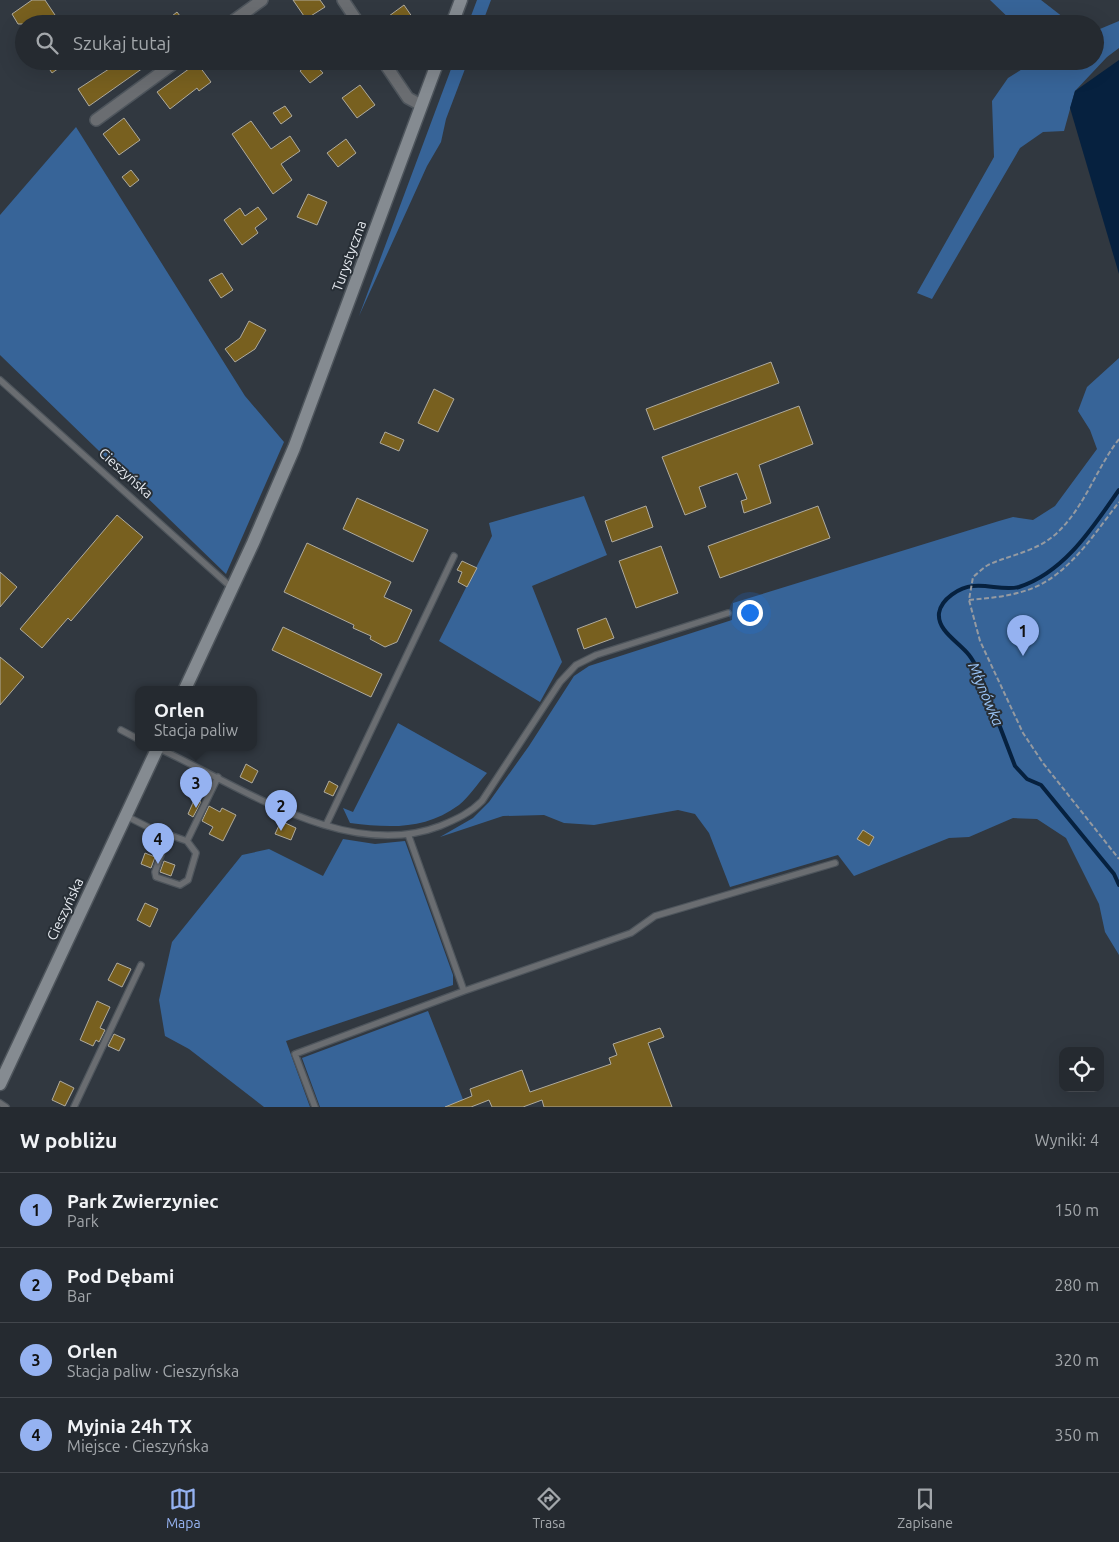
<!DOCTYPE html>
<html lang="pl">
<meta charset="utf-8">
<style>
body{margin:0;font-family:Ubuntu,sans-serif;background:#2d3238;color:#f1f3f6}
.controls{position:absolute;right:15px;bottom:15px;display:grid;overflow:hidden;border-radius:10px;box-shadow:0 5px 20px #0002}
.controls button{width:45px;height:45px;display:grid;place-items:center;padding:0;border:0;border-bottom:1px solid #42464c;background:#252a30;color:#f1f3f6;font:25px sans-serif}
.you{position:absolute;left:749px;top:612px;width:18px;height:18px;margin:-12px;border:4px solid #fff;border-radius:50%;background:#1a73e8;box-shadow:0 0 0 8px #1a73e833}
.badge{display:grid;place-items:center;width:32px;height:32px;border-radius:50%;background:#95b2f1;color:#111;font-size:16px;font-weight:700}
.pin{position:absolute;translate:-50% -41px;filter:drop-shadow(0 1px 2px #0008)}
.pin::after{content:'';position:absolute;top:26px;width:18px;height:15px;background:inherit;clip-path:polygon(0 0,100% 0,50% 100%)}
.popup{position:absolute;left:135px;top:686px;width:122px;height:65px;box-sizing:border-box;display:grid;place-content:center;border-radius:10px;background:#252a30;filter:drop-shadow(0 1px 4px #0005);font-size:16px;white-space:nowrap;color:#a3a7ab}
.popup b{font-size:19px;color:#f1f3f6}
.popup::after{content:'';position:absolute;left:50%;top:100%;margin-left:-10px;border:10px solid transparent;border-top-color:#252a30}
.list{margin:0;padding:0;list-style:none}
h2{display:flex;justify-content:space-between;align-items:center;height:65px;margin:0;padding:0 20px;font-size:21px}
h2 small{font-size:16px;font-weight:400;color:#a3a7ab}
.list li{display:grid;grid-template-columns:32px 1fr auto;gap:15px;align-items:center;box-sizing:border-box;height:75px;padding:0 20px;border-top:1px solid #42464c}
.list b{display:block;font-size:19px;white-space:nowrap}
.list p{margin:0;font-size:16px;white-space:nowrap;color:#a3a7ab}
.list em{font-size:16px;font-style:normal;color:#a3a7ab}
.icon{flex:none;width:28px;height:28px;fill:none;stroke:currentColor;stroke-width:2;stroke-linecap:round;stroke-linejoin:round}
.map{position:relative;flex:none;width:1119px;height:1107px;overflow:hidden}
.search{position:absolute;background:#252a30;box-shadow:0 5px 20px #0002;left:15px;right:15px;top:15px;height:55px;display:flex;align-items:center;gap:12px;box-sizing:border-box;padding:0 18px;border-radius:28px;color:#a3a7ab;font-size:19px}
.sheet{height:365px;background:#252a30}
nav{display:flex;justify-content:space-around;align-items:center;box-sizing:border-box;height:70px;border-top:1px solid #42464c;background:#252a30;font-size:14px;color:#a3a7ab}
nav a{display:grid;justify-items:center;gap:2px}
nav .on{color:#95b2f1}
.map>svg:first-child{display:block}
</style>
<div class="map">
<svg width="1119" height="1107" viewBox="0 0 1119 1107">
<rect width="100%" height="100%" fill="#313840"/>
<path fill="#376498" d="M477,0H491L482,24H468Z
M990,0H1041L1072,24H1015Z
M1119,21V48L1107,57L1075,91L1064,131L1043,132L1020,148L932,299L917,293L994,157L992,101L1008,78L1035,61H1095V31Z
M454,61H468L446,119L441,142L427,166L359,316Z
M76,127L245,396L284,442L226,574L0,355V215Z
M1119,358V955L1105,932L1099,904L1066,838L1037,819L1013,818L969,837L949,838L854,876L838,855L730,887L709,833L695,814L678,810L594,825L564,823L544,815L503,816L440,837L473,818L489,802L529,746L574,676L589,666L732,620L733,603L999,521L1013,517L1033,520L1055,506L1097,449L1090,430L1078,411L1087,387Z
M584,496L607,555L532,586L562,662L540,702L439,641L492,536L489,523Z
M398,723L487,773C478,783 469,797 459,805C425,830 390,828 350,823L343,808L353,812Z
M343,839L375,844L405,841L453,975V985L286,1041L310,1107H264L189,1049L165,1036L159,1000L172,942L242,855L269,849L323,876Z
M428,1011L464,1102L448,1107H320L302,1058Z"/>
<path fill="#06213f" d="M1119,60V274L1070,108L1075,91Z"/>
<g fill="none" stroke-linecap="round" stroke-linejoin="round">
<path stroke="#06213f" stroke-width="4" d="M1119,490C1093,527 1065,572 1019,587C1004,591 988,584 973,586C960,587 941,599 939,613C937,631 959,642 969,655C973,660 976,666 979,672L1015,766L1027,779L1041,785L1114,874L1119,885"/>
</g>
<path fill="#78601f" stroke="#afab9f" d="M32,0H45L61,24H18L12,14Z
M293,0H320L325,7L306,19Z
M404,5L417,24H394L389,16Z
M177,12L186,24H162Z
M44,61H69L52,73Z
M108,61H153L89,106L78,89L112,67Z
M312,61L323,73L310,83L300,71Z
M197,63L211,82L199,91L197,88L170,109L157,92Z
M360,85L375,105L357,118L342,98Z
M285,106L292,116L281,124L273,113Z
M124,118L140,140L119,155L103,134Z
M251,121L271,149L290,136L300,151L281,164L292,180L273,194L232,134Z
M346,139L356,153L338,167L327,153Z
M131,170L139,180L130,187L122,177Z
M308,194L327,202L317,225L297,217Z
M258,207L267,219L255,228L258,233L242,245L224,220L240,208L245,216Z
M222,273L233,290L221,298L209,280Z
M249,321L266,330L255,349L235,362L225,349L240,338Z
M771,362L779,383L654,430L646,409Z
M434,389L454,399L438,432L418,423Z
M799,406L813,444L759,465L771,503L744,513L741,501L747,499L737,473L699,487L706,507L685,515L662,457Z
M385,432L404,440L399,451L380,443Z
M357,498L428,530L413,562L343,529Z
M646,506L653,527L612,542L605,521Z
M818,506L830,538L720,578L708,546Z
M117,515L143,537L71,621L68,618L42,648L20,629Z
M307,543L391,582L384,597L412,610L397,642L385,647L370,639L371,636L353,628L354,625L284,592Z
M661,546L678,593L636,608L619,561Z
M462,561L477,568L467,587L458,582L462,572L457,570Z
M0,572L17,587L0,607Z
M606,618L614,638L584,649L577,629Z
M283,627L382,674L371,697L272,650Z
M0,657L24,677L0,705Z
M246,764L258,771L252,783L240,777Z
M329,781L338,786L333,796L324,792Z
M195,798L201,802L193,817L188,814Z
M209,806L220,812L222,808L236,815L223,841L209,834L213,827L202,821Z
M281,821L296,828L291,840L275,834Z
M863,830L874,837L869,846L857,839Z
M145,853L155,857L151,868L141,864Z
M164,861L175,865L171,876L160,872Z
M145,903L158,909L150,927L137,920Z
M117,963L131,969L122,987L108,980Z
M97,1001L110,1007L100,1028L105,1030L99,1042L96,1040L93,1046L80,1040Z
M660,1028L664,1037L648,1043L672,1107H544L542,1100L523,1107H492L489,1100L471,1107H445L472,1096L470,1089L522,1070L530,1092L611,1064L609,1058L617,1055L613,1044Z
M114,1034L125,1039L119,1051L108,1046Z
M60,1081L74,1088L65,1106L52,1100Z"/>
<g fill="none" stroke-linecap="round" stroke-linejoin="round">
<defs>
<path id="lane" d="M0,380L232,588
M121,730L138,739
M158,748C240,786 347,862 440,826C457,819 470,813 482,801L560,682L576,665L596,655L728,613
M126,816L152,829L187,841L218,777
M326,825L454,556
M408,834L464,991
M168,835L155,872L156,877L180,885L188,880L196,853L187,841
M0,1103L6,1107
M74,1107L141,965
M315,1107L295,1054L464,991L631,933L655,916L835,863"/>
<path id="street" d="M343,0L359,24
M229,24L262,0
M383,61L408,98L421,105
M96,120L177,61"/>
<path id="secondary" d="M452,24L461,0
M185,689L253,543L294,448L438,61
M0,1084L158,747"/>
</defs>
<use href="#lane" stroke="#4e555c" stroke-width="8"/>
<use href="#street" stroke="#4e555c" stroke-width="14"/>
<use href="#secondary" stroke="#4e555c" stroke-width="15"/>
<path stroke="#959aa1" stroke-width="2" stroke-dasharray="5 2.5" stroke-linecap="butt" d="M1119,439C1096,469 1085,506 1058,532C1037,552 1012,554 988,565C983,568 978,573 973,577L969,600L980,641L1023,733L1043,763L1119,859
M969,600C991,598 1013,596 1033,588C1070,573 1095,533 1119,502"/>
<use href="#lane" stroke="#6a6d71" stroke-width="5.5"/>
<use href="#street" stroke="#6a6d71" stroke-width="11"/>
<use href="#secondary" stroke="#858b91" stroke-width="12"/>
</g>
<g text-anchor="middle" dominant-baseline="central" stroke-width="4" stroke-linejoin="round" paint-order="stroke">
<g font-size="14" fill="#e8ecf2" stroke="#272e35">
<text transform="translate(349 256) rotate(-70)">Turystyczna</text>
<text transform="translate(126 473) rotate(42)">Cieszyńska</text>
<text transform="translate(65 909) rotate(-65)">Cieszyńska</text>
</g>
<g font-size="15" font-style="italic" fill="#9bc5f7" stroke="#272e35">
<text transform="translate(986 694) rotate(67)">Młynówka</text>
</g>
</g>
</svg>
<div class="controls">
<button><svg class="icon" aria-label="locate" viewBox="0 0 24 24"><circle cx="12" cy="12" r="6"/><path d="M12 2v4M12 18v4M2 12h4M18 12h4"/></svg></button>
</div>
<div class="you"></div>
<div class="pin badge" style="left:1023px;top:656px">1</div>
<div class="pin badge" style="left:281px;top:831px">2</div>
<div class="pin badge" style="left:196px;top:808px">3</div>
<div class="popup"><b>Orlen</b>Stacja paliw</div>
<div class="pin badge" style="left:158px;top:864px">4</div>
<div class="search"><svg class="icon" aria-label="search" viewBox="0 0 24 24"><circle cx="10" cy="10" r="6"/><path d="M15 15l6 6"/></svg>Szukaj tutaj</div>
</div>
<section class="sheet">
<h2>W pobliżu<small>Wyniki: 4</small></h2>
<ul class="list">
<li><span class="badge">1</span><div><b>Park Zwierzyniec</b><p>Park</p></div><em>150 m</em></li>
<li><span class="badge">2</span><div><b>Pod Dębami</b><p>Bar</p></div><em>280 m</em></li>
<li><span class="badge">3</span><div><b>Orlen</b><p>Stacja paliw · Cieszyńska</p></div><em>320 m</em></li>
<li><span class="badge">4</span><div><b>Myjnia 24h TX</b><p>Miejsce · Cieszyńska</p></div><em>350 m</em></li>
</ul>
</section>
<nav>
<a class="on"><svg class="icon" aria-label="map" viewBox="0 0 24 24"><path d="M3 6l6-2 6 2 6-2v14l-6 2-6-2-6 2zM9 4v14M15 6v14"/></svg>Mapa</a>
<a><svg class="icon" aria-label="directions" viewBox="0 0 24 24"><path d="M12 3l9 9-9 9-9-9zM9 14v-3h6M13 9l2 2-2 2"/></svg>Trasa</a>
<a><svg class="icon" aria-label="saved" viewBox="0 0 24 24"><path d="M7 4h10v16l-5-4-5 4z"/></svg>Zapisane</a>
</nav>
